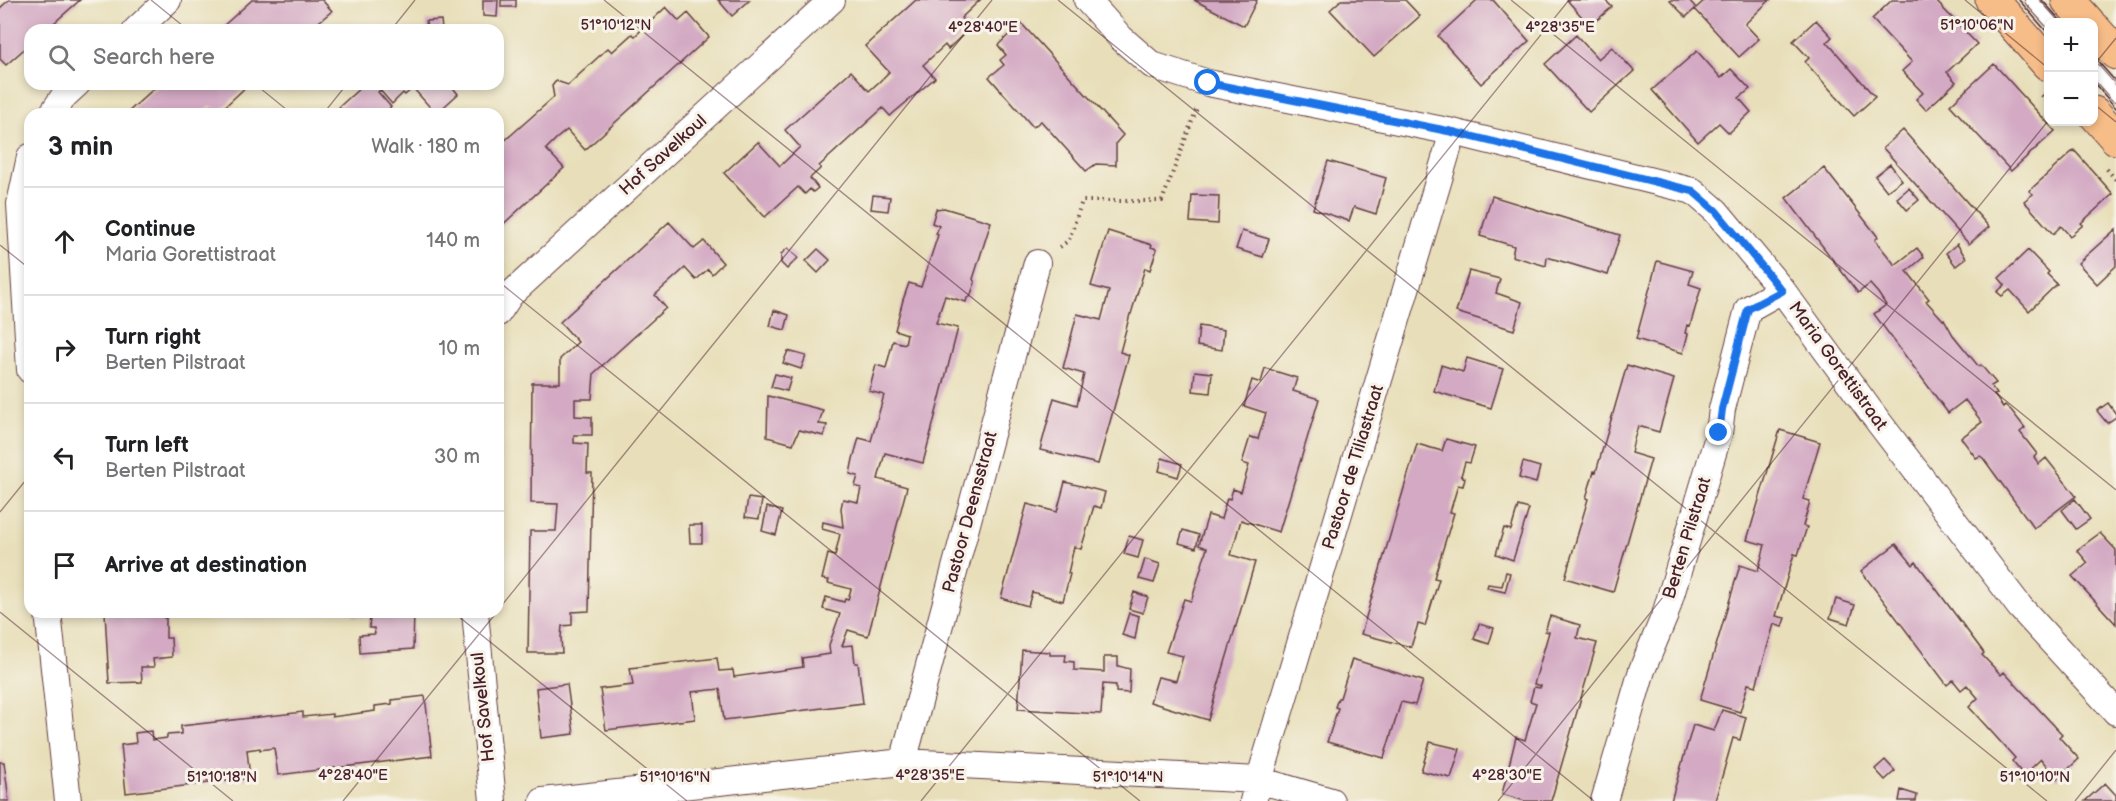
<!DOCTYPE html>
<meta charset="utf-8">
<style>
body{margin:0;font-family:"Balsamiq Sans",sans-serif;background:#f6f6f6;color:#202124}
.controls{position:absolute;right:18px;top:18px;display:grid;overflow:hidden;border-radius:12px;box-shadow:0 3px 9px #0003}
.controls button{width:54px;height:54px;display:grid;place-items:center;padding:0;border:0;border-bottom:2px solid #e0e0e0;background:#fff;color:#202124;font:30px sans-serif}
.stop{position:absolute;width:18px;height:18px;margin:-14px;border:4px solid #1a73e8;border-radius:50%;background:#fff}
.stop.end{background:#1a73e8;border-color:#fff;box-shadow:0 2px 6px #0008}
.list{margin:0;padding:0;list-style:none}
h2{display:flex;justify-content:space-between;align-items:center;height:78px;margin:0;padding:0 24px;font-size:26px}
h2 small{font-size:20px;font-weight:400;color:#757577}
.list li{display:grid;grid-template-columns:39px 1fr auto;gap:18px;align-items:center;box-sizing:border-box;height:108px;padding:0 24px;border-top:2px solid #e0e0e0}
.list b{display:block;font-size:22px;white-space:nowrap}
.list p{margin:0;font-size:20px;white-space:nowrap;color:#757577}
.list em{font-size:20px;font-style:normal;color:#757577}
.icon{flex:none;width:33px;height:33px;fill:none;stroke:currentColor;stroke-width:2;stroke-linecap:round;stroke-linejoin:round}
.map{position:relative;flex:none;width:2116px;height:801px;overflow:hidden}
.search{position:absolute;background:#fff;box-shadow:0 3px 9px #0003;left:24px;top:24px;width:480px;height:66px;display:flex;align-items:center;gap:15px;box-sizing:border-box;padding:0 21px;border-radius:18px;color:#757577;font-size:22px}
.panel{position:absolute;background:#fff;box-shadow:0 3px 9px #0003;left:24px;top:108px;width:480px;height:510px;border-radius:18px}
.map>svg:first-child{display:block}
</style>
<div class="map">
<svg width="2116" height="801" viewBox="0 0 2116 801">
<rect width="100%" height="100%" fill="#f7f3e8"/>
<filter id="ink" filterUnits="userSpaceOnUse"><feTurbulence type="fractalNoise" baseFrequency=".0167" numOctaves="2"/><feDisplacementMap in="SourceGraphic" scale="12" xChannelSelector="R" yChannelSelector="G"/><feConvolveMatrix kernelMatrix="1 2 1 2 8 2 1 2 1" color-interpolation-filters="sRGB"/></filter>
<filter id="wash" filterUnits="userSpaceOnUse"><feTurbulence type="fractalNoise" baseFrequency=".008" numOctaves="4" result="noise"/><feDisplacementMap in="SourceGraphic" scale="24" xChannelSelector="R" yChannelSelector="G"/><feGaussianBlur stdDeviation="1.35" result="paint"/><feColorMatrix in="noise" values="0 0 0 0 0 0 0 0 0 0 0 0 0 0 0 0 0 1.4 0 .05"/><feComposite in="paint" operator="in"/></filter>
<g filter="url(#wash)">
<rect width="100%" height="100%" fill="#e8dfba"/>
<g id="blocks">
<path fill="#d3a9c3" d="M9,0H80L46,30H30V44L6,65L0,59V8Z
M252,0H322L332,11L309,30H224L222,27Z
M483,0H498L497,17L483,16Z
M501,0H516V7H501Z
M718,0H750L732,16Z
M916,0H980L961,18L970,28L948,49L945,45L923,65L935,78L890,116L883,108L819,166L821,168L810,178L818,188L813,192L810,189L805,194L798,187L765,217L724,173L758,142L780,166L800,147L785,130L851,71L869,91L879,82L889,72L865,46Z
M1194,0H1257L1244,26Z
M1341,0H1405L1420,16L1374,57L1330,10Z
M1477,0H1493L1529,41L1481,84L1438,36Z
M1567,0H1605L1612,7L1590,26Z
M1671,0H1689L1696,8L1705,0H1770L1745,24L1759,39L1739,57L1695,9L1686,17L1670,1Z
M1892,0H1935L1977,44L1947,72L1956,82L1926,110L1916,99L1923,93L1902,71L1912,62L1872,19Z
M666,7L679,21L688,13L709,37L585,150L567,130L556,139L546,149L564,168L498,229V151L505,145L502,143L554,97L552,86L556,81L568,85L608,48L612,52L632,34L635,36Z
M441,20L442,30H427L426,21Z
M1816,20L1832,37L1827,42L1875,97L1854,116L1805,62L1809,58L1793,41Z
M1021,23L1123,135L1116,143V165L1096,164L1086,171L1041,121L1033,127L989,77L1004,65L1000,60L1006,55L998,45Z
M1576,35L1598,59L1612,47L1634,71L1589,112L1545,64Z
M1697,51L1721,78L1731,69L1750,89L1739,98L1751,112L1729,133L1719,123L1698,142L1652,90Z
M1994,64L2055,131L2011,171L1950,105Z
M159,84H249L218,113L211,105L201,114H126Z
M358,84H382L385,86L387,84H450L458,94L436,114L413,88L405,95L403,93L392,104L380,90L378,92L391,107L384,114H361L358,110L353,114H345L339,107L361,87Z
M1903,130L1989,227L1969,244L1883,148Z
M2074,150L2113,194L2081,223L2083,225L2070,236L2061,226L2053,234L2024,201L2033,194L2029,191Z
M1328,161L1386,178L1376,214L1354,207L1349,221L1313,209Z
M1890,164L1902,180L1887,191L1875,176Z
M1824,168L1878,237L1875,240L1895,265L1917,248L1924,257L1907,271L1929,299L1926,301L1943,320L1944,319L1953,335L1979,367L1981,365L1996,383L1991,386L1997,394L1994,395L2003,407L2005,405L2011,410L2025,428L2020,432L2037,454L2034,457L2039,464L2046,458L2076,496L2034,528L1983,458L1980,456L1976,458L1961,438L1982,422L1965,400L1948,413L1874,314L1886,305L1878,293L1870,284L1858,293L1786,198Z
M1909,188L1919,200L1907,210L1897,198Z
M873,195L890,197L888,211L871,209Z
M1192,195L1219,196L1218,224L1190,222Z
M1492,196L1620,235L1608,275L1547,257L1546,266L1512,256L1514,246L1480,236Z
M944,208L991,222L974,276L973,279L975,283L970,297L967,298L966,302L945,296L936,323L958,328L923,463L885,453L878,479L907,487L868,636L848,630L842,646L853,645L855,663H858L863,703L724,720L720,689L692,692L695,719L606,730L600,689L633,685L630,668L717,658L719,671L733,670L734,677L803,667L802,658L830,654L829,645L840,614L823,609L826,597L844,602L845,599L848,600L851,589L828,583L829,580L822,579L828,554L835,556L840,534L822,529L823,522L843,527L841,508L843,499L858,502L861,488L855,486L858,476L850,474L853,459L859,438L871,441L884,395L869,391L876,365L886,368L893,341L905,344L907,334L895,330L903,300L909,283L921,287L938,235L936,234L939,226L932,223L936,209Z
M669,222L694,249L704,241L723,263L712,274L708,269L696,280L685,268L655,295L666,308L594,373L592,399H575V416L592,417V435H574V443L588,444L587,473H592L589,611L572,612V625L562,626L561,637L562,653H528L530,531H556L558,504L531,503L532,383H560V359L578,342L560,322Z
M2116,229V266L2097,284L2078,263Z
M1108,231L1152,245L1151,247L1157,249L1150,270L1145,268L1131,314H1130L1120,352L1129,355L1098,464L1040,450L1054,398L1077,405L1084,374L1063,368L1077,314L1101,320L1109,291L1091,286Z
M1242,231L1269,239L1263,257L1236,249Z
M1957,244L1966,258L1956,266L1946,253Z
M788,248L798,258L787,269L781,263V254Z
M818,249L830,260L818,273L806,261Z
M2028,250L2049,272L2047,274L2057,284L2029,311L2010,290L2002,296L1997,292L2005,285L1999,278Z
M1657,261L1693,271L1689,284L1701,288L1690,326L1687,325L1685,333L1688,334L1683,353L1636,339Z
M1469,271L1500,279L1496,293L1522,302L1514,330L1456,312Z
M774,310L789,315L785,330L770,326Z
M1199,326L1224,330L1222,350L1197,346Z
M788,351L806,356L801,369L783,363Z
M1467,358L1503,369L1491,408L1434,391L1441,365L1463,372Z
M1627,365L1674,379L1659,432L1638,426L1634,439L1631,453L1651,459L1613,592L1565,578L1588,499L1586,498L1594,471L1596,472Z
M1265,368L1297,378L1293,391L1319,399L1279,532L1241,520L1231,555L1255,562L1208,720L1150,702L1158,677L1176,681L1183,656L1166,652L1184,599L1191,601L1192,599L1207,548L1199,545L1208,515L1221,519L1227,498L1230,499L1233,489L1241,492L1249,465L1242,463L1250,437L1258,439L1266,413L1244,406L1252,380L1261,383Z
M1195,371L1212,373L1210,393L1193,391Z
M775,374L791,378L787,391L771,387Z
M768,396L823,410L819,424L827,425L824,436L799,430L793,444L767,437Z
M2108,403L2116,414V417L2107,423L2097,411Z
M1780,430L1820,442L1803,499L1810,501L1803,526L1807,527L1798,555L1794,554L1776,616L1785,618L1782,627L1774,624L1756,686L1748,684L1740,712L1700,700L1740,565L1758,571L1765,545L1747,540Z
M1446,439L1475,447L1470,463L1465,462L1461,476L1465,478L1463,486L1458,485L1450,512L1454,513L1434,578L1439,579L1425,626L1418,624L1411,647L1361,634L1417,444L1442,451Z
M1162,458L1182,464L1178,477L1159,471Z
M1523,462L1540,467L1536,483L1519,478Z
M1065,482L1105,492L1101,508L1094,506L1081,549L1074,547L1068,573L1070,574L1063,601L1032,592L1028,606L1001,598L1027,504L1057,512Z
M748,498L762,500L759,519L745,517Z
M2075,499L2090,519L2076,529L2062,510Z
M1518,506L1529,509L1513,560L1496,554L1504,528L1511,530Z
M767,507L782,511L776,535L762,531Z
M689,525H702V543H690Z
M1183,530L1199,535L1196,548L1179,543Z
M2100,533L2116,550V624L2072,576L2088,563L2077,550Z
M1129,536L1143,540L1138,558L1124,554Z
M1896,544L1913,565L1916,562L1984,653L1982,655L2001,675L2004,672L2062,734L2059,737L2079,759L2057,779L2041,759L2024,775L2021,772L2012,761L2015,758L1969,707L1978,698L1967,685L1961,690L1953,680L1947,685L1861,571Z
M1145,559L1160,564L1154,583L1139,579Z
M1506,572L1510,573L1505,592L1487,588L1488,584L1502,586Z
M1134,592L1148,597L1143,613L1129,609Z
M1836,599L1855,605L1849,624L1830,618Z
M105,612H163L164,618H166V638H171L172,657L153,659L154,667H141L142,682L109,683Z
M353,612H414L413,649L360,653L359,635L375,634L374,628H369L370,617L353,616Z
M1129,613L1139,616L1135,639L1122,635Z
M1550,616L1580,625L1577,638L1597,643L1551,801H1525L1502,794L1516,737L1525,740L1536,703L1530,701L1534,687L1540,688L1541,686L1534,684L1549,632L1545,631Z
M1479,624L1494,628L1489,644L1474,639Z
M1022,650L1050,652V655H1066L1065,661L1074,662V670L1104,672V657H1118V666L1130,669L1129,693L1116,692V685L1103,684L1101,714L1018,709Z
M1352,659L1423,681L1415,705L1401,702L1384,758L1327,742L1338,708L1335,707L1338,698H1340Z
M567,684L574,734L541,738L536,688Z
M425,696L432,756L278,775L274,748L260,750V748L247,750L250,778L126,793L121,745L136,743L135,733L151,731L152,740L167,738V735L181,734V726L303,712V717L332,714V717L375,711V706L392,704V700Z
M1722,710L1746,717L1740,740L1733,738L1715,801H1671L1693,725L1714,731Z
M1430,742L1460,749L1451,778L1421,771Z
M1885,760L1895,771L1885,780L1875,769Z
M0,762H4L9,801H0Z
M2105,783L2116,795V801H2085Z
M1901,790L1917,795L1916,801H1899Z"/>
</g>
</g>
<g filter="url(#ink)">
<use href="#blocks" fill-opacity="0" stroke="#623c40" stroke-width="1.5"/>
<g fill="none" stroke-linecap="round" stroke-linejoin="round">
<defs>
<path id="service" d="M2031,0L2051,22
M2094,70L2116,95"/>
<path id="minor" d="M1087,0L1121,38L1152,65L1208,83L1453,132L1693,191L1716,211L1782,290L1871,412L2020,607L2116,712
M136,30L168,0
M52,114L64,96L77,84
M30,157L20,204L30,370
M498,313L510,295L832,0
M48,612L68,801
M475,612L493,801
M903,762L1037,263
M543,801L903,762L1259,780L1331,801
M1253,801L1453,132
M1604,801L1642,670L1665,615L1719,433L1722,409L1748,309L1782,290"/>
<path id="primary" d="M1992,0L2048,64
M2068,0L2088,22
M2094,29L2116,53
M2094,113L2116,138"/>
</defs>
<use href="#service" stroke="#623c40" stroke-width="14"/>
<use href="#minor" stroke="#623c40" stroke-width="28"/>
<use href="#primary" stroke="#623c40" stroke-width="35"/>
<path stroke="#623c40" stroke-width="4" stroke-dasharray="1.5 4.5" stroke-linecap="butt" d="M2042,95L2048,103
M2107,169L2116,180
M1060,247L1069,240L1082,201H1162L1197,108"/>
<use href="#service" stroke="#fff" stroke-width="12"/>
<use href="#minor" stroke="#fff" stroke-width="26"/>
<use href="#primary" stroke="#f7bd88" stroke-width="33"/>
<path stroke="#4a1f2b" stroke-width="1.5" d="M2019,0L2048,33
M2042,0L2062,22
M2094,57L2116,82
M2094,83L2116,108"/>
</g>
</g>
<g fill="none" stroke-linecap="round" stroke-linejoin="round" filter="url(#ink)">
<path stroke="#1a73e8" stroke-width="8" d="M1208,83L1453,132L1693,191L1716,211L1782,291L1748,309L1722,409L1719,433"/>
</g>
<path fill="none" stroke="#4a1f2b" stroke-width="1.5" stroke-opacity="0.45" d="M151,0L188,30M604,0L1594,801M1058,0L2047,801M1511,0L2116,490M1965,0L2048,68M391,30L415,0M2094,65L2116,38M255,84L292,114M2094,104L2116,122M323,114L347,84M0,245L30,269M498,281L1140,801M0,512L30,475M498,610L992,0M0,612L233,801M453,612L687,801M343,801L497,612M921,801L1569,0M1498,801L2048,121M2075,801L2116,750"/>
<g text-anchor="middle" dominant-baseline="central" stroke-width="6" stroke-linejoin="round" paint-order="stroke">
<g font-size="18" fill="#4a1f2b" stroke="#f7f3e8">
<text transform="translate(663 155) rotate(-42)">Hof Savelkoul</text>
<text transform="translate(1838 366) rotate(54)">Maria Gorettistraat</text>
<text transform="translate(1353 467) rotate(-73)">Pastoor de Tiliastraat</text>
<text transform="translate(970 512) rotate(-75)">Pastoor Deensstraat</text>
<text transform="translate(1687 538) rotate(-73)">Berten Pilstraat</text>
<text transform="translate(483 707) rotate(-96)">Hof Savelkoul</text>
</g>
</g>
<g font-size="15" text-anchor="middle" fill="#4a1f2b" stroke="#f7f3e8" stroke-width="6" stroke-linejoin="round" paint-order="stroke">
<text x="1977" y="30">51°10'06"N</text>
<text x="616" y="30">51°10'12"N</text>
<text x="983" y="32">4°28'40"E</text>
<text x="1560" y="32">4°28'35"E</text>
<text x="353" y="780">4°28'40"E</text>
<text x="930" y="780">4°28'35"E</text>
<text x="1507" y="780">4°28'30"E</text>
<text x="222" y="782">51°10'18"N</text>
<text x="675" y="782">51°10'16"N</text>
<text x="1128" y="782">51°10'14"N</text>
<text x="2035" y="782">51°10'10"N</text>
</g>
</svg>
<div class="controls">
<button>+</button>
<button>−</button>
</div>
<div class="stop" style="left:1208px;top:83px"></div>
<div class="stop end" style="left:1719px;top:433px"></div>
<div class="search"><svg class="icon" aria-label="search" viewBox="0 0 24 24"><circle cx="10" cy="10" r="6"/><path d="M15 15l6 6"/></svg>Search here</div>
<section class="panel">
<h2>3 min<small>Walk · 180 m</small></h2>
<ul class="list">
<li><svg class="icon" aria-label="ahead" viewBox="0 0 24 24"><path d="M12 20V5M6 11l6-6 6 6"/></svg><div><b>Continue</b><p>Maria Gorettistraat</p></div><em>140 m</em></li>
<li><svg class="icon" aria-label="right" viewBox="0 0 24 24"><path d="M7 20v-9h11M14 6l5 5-5 5"/></svg><div><b>Turn right</b><p>Berten Pilstraat</p></div><em>10 m</em></li>
<li><svg class="icon" aria-label="left" viewBox="0 0 24 24"><path d="M17 20v-9H6M10 6l-5 5 5 5"/></svg><div><b>Turn left</b><p>Berten Pilstraat</p></div><em>30 m</em></li>
<li><svg class="icon" aria-label="arrive" viewBox="0 0 24 24"><path d="M6 21V4h12l-3 4 3 4H6"/></svg><div><b>Arrive at destination</b></div></li>
</ul>
</section>
</div>
